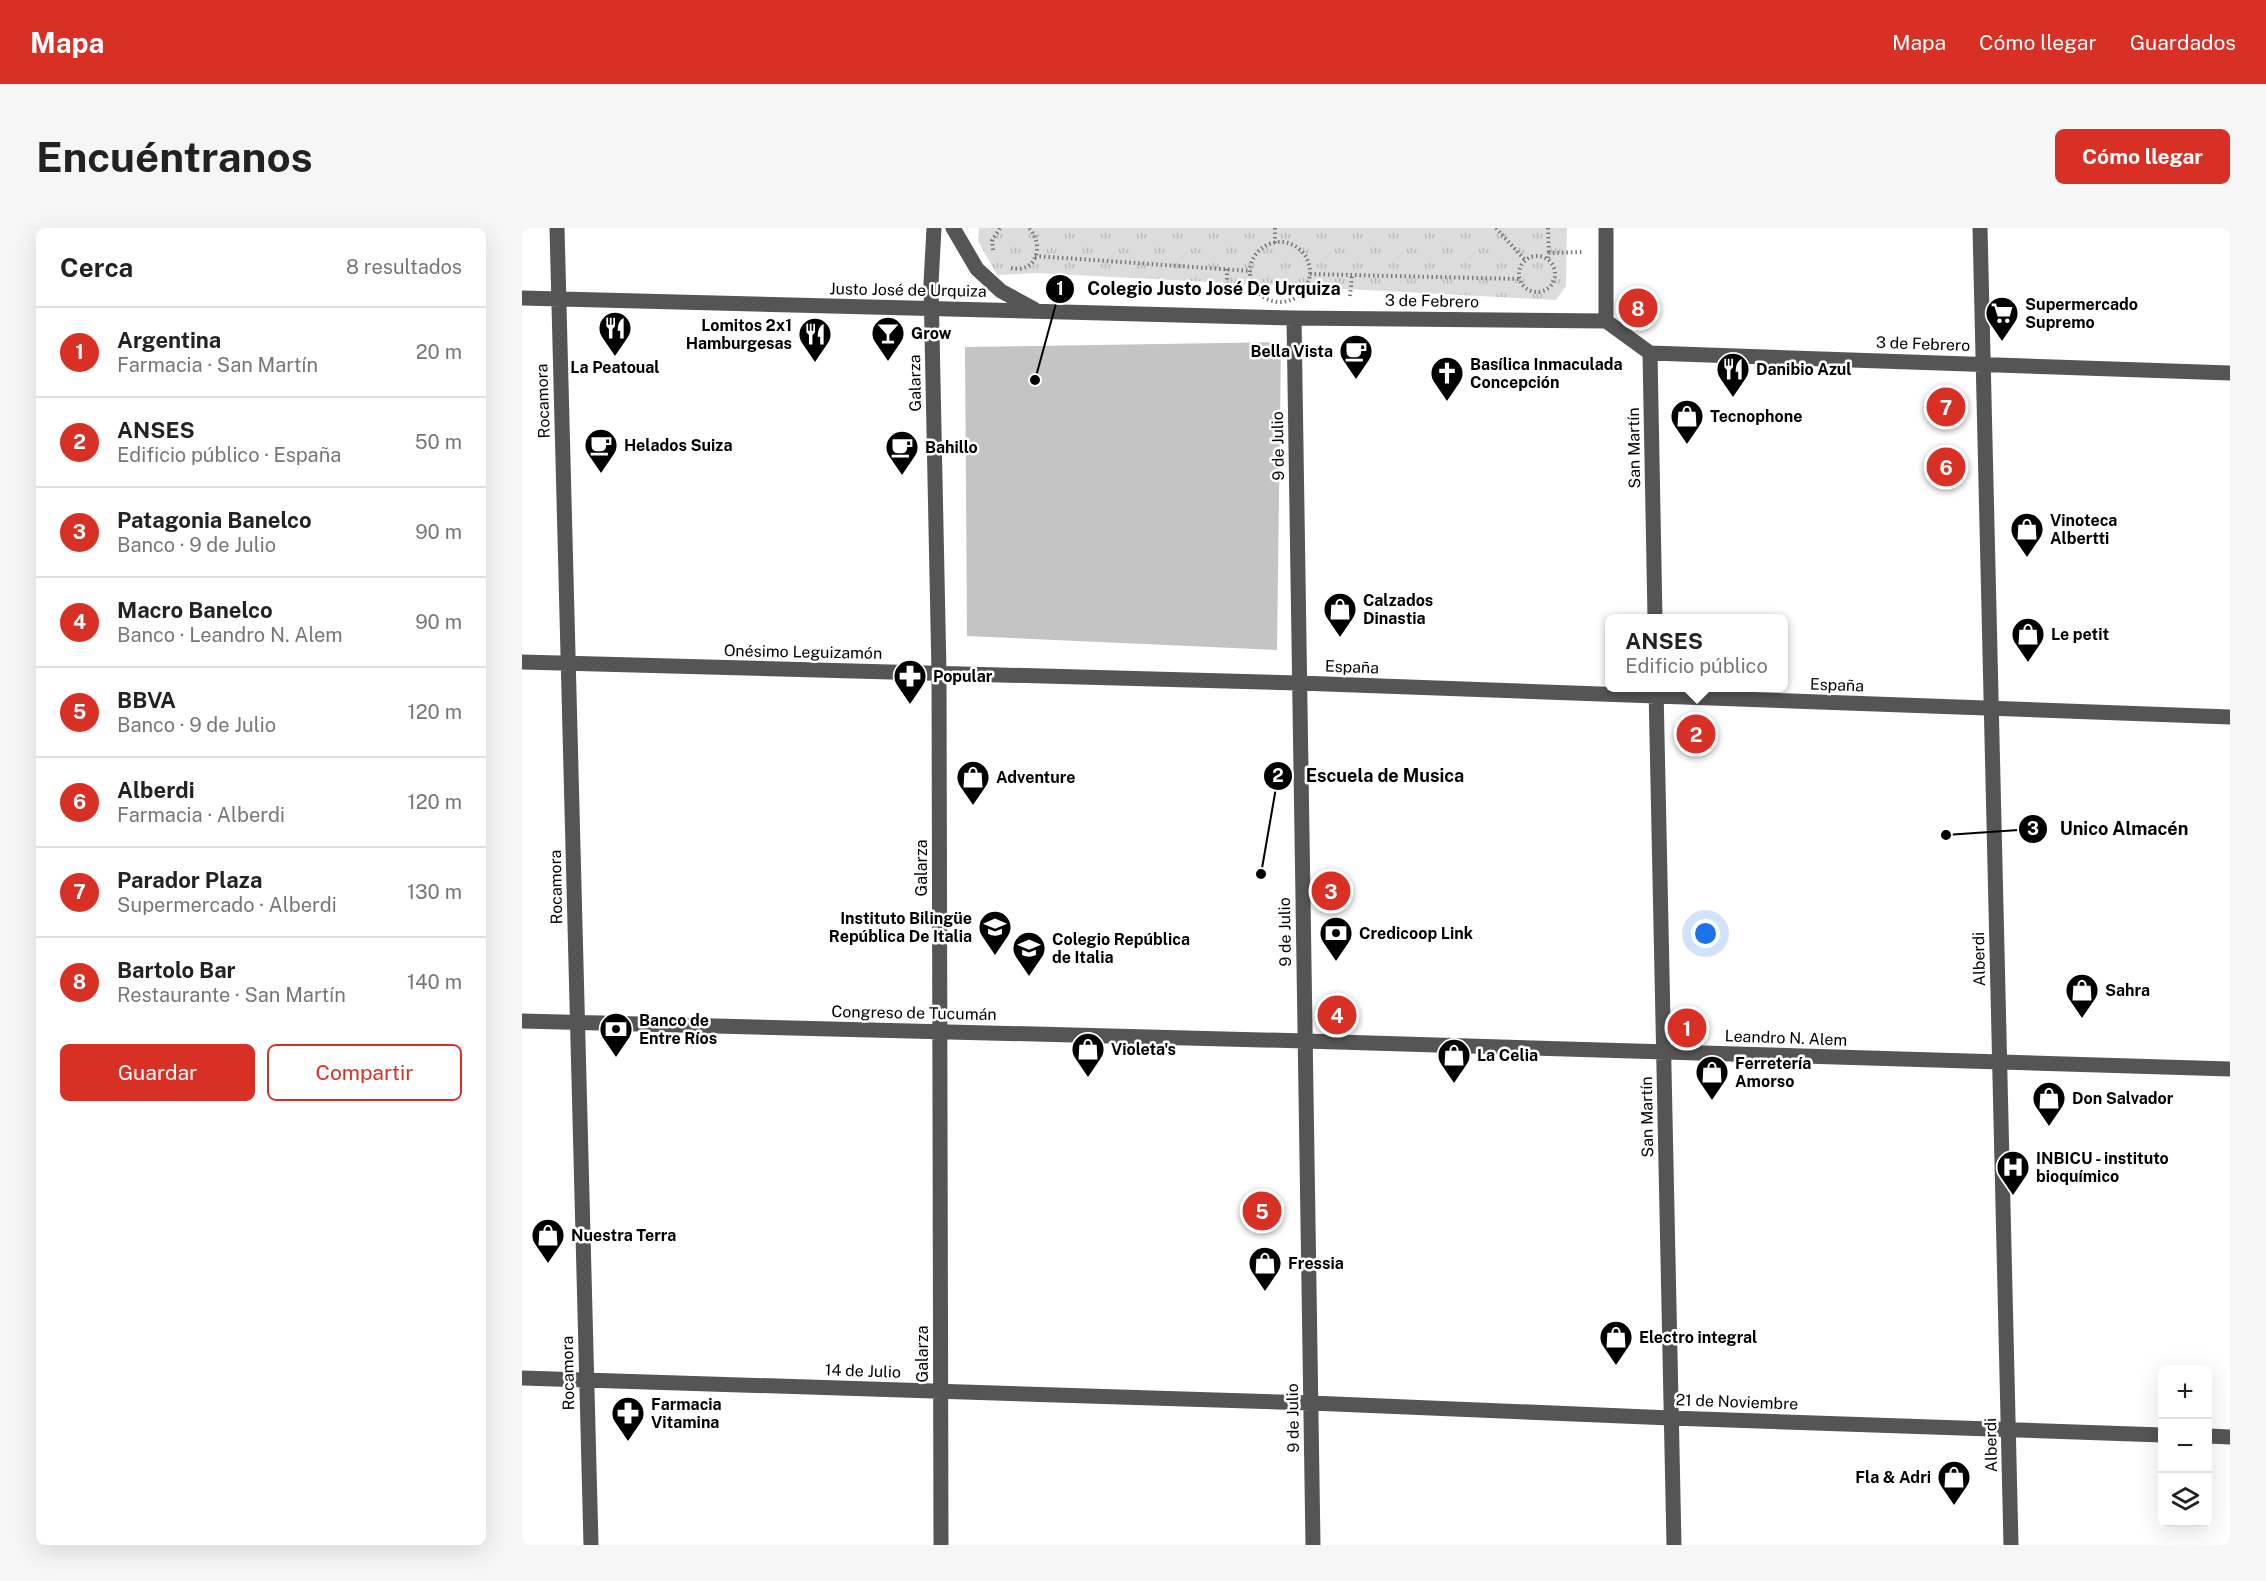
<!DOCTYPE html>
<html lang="es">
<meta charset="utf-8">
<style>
body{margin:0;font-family:"Public Sans",sans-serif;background:#f6f6f6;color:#222}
.controls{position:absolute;right:18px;bottom:18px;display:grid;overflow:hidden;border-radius:9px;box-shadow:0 6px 24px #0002}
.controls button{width:54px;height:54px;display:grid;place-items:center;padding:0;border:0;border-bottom:2px solid #e0e0e0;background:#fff;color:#222;font:30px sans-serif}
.you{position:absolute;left:1184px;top:706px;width:21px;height:21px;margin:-15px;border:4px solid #fff;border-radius:50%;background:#1a73e8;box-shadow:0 0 0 9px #1a73e833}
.badge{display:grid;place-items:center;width:39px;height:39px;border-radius:50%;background:#d93025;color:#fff;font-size:20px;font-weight:700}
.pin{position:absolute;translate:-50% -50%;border:3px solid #fff;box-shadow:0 2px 6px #0006}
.popup{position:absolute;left:1083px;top:386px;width:183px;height:78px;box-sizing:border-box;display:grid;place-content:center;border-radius:9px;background:#fff;filter:drop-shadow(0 2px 4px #0005);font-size:20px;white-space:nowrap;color:#767676}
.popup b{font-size:22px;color:#222}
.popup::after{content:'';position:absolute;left:50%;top:100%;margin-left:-12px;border:12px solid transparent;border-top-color:#fff}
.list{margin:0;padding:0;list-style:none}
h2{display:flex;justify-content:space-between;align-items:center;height:78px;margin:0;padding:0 24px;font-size:26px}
h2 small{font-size:20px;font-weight:400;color:#767676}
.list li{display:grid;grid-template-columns:39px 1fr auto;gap:18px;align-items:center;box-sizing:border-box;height:90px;padding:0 24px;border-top:2px solid #e0e0e0}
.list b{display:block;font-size:22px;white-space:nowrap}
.list p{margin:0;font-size:20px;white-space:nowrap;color:#767676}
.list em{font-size:20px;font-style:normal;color:#767676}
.actions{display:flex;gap:12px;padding:18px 24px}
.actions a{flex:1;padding:14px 0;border:2px solid #d93025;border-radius:9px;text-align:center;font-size:21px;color:#d93025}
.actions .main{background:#d93025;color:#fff}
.icon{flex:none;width:33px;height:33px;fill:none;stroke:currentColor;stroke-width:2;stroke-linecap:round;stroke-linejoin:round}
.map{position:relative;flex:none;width:1708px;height:1317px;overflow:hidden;border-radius:9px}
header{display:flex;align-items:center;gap:36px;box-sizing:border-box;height:84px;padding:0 30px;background:#d93025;color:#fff}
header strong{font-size:28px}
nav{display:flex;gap:33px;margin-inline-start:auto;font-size:21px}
.intro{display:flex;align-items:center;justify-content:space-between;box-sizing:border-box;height:144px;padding:0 36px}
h1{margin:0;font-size:42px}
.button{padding:15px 27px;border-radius:9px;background:#d93025;color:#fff;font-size:21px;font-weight:700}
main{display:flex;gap:36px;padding:0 36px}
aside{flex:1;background:#fff;border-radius:9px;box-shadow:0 6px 24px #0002}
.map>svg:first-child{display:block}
</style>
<header>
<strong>Mapa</strong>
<nav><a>Mapa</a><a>Cómo llegar</a><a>Guardados</a></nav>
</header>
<div class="intro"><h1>Encuéntranos</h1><a class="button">Cómo llegar</a></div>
<main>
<aside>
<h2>Cerca<small>8 resultados</small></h2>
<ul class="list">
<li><span class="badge">1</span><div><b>Argentina</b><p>Farmacia · San Martín</p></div><em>20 m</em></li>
<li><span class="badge">2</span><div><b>ANSES</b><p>Edificio público · España</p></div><em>50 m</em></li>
<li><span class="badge">3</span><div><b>Patagonia Banelco</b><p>Banco · 9 de Julio</p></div><em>90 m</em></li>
<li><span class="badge">4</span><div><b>Macro Banelco</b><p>Banco · Leandro N. Alem</p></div><em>90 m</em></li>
<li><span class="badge">5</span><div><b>BBVA</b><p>Banco · 9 de Julio</p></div><em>120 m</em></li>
<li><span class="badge">6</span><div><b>Alberdi</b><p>Farmacia · Alberdi</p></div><em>120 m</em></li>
<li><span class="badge">7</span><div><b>Parador Plaza</b><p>Supermercado · Alberdi</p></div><em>130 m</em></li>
<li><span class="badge">8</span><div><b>Bartolo Bar</b><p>Restaurante · San Martín</p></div><em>140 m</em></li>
</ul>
<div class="actions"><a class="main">Guardar</a><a>Compartir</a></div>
</aside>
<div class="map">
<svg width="1708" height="1317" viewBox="0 0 1708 1317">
<defs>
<pattern id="park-tufts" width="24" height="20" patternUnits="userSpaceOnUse" patternTransform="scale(1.5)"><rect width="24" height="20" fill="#dcdcdc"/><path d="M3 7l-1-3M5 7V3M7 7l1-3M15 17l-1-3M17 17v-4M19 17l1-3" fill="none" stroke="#bbb"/></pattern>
</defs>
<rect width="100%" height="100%" fill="#fff"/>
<path fill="url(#park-tufts)" d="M457,0H1045L1044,58L1034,72L515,45L475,47L456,13Z"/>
<path fill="#c4c4c4" d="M759,114L755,422L445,408L443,119Z"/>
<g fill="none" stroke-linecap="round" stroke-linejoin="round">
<path stroke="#777" stroke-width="4" stroke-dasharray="1.5 3" stroke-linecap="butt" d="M753,0V15
M974,0L1003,32
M1026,0L1027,25
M728 44a30 30 0 1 1 60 0a30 30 0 1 1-60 0Z
M471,22L470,13L478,0
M997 46a18 18 0 1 1 36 0a18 18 0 1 1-36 0Z
M513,28L729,43
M1026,30L1027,25L1062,24
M489,40C514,46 523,18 507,0
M705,41V66
M788,46L998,51
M828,68L830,48"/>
<path stroke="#555" stroke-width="15" d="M35,0L69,1317
M412,0L409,56L417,445L419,1317
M431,0L455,41L479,63L512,81
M1084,0V93
M1458,0L1489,1317
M0,70L772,90L1084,93
M772,90L791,1317
M1084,93L1128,125
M1128,125L1708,145
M1128,125L1133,390
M0,434L777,455L1708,489
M1134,460L1152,1317
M0,793L783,813L1708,841
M0,1150L789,1175L1149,1190L1640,1207
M1686,1208L1708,1209"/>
</g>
<defs>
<symbol id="supermarket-pin" viewBox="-11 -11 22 30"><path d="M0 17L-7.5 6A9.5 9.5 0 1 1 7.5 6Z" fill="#000" stroke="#fff"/><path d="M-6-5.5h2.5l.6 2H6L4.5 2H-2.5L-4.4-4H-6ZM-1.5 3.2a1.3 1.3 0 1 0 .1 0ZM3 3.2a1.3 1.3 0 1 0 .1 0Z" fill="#fff"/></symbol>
<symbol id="restaurant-pin" viewBox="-11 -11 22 30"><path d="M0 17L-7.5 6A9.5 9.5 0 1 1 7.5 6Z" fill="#000" stroke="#fff"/><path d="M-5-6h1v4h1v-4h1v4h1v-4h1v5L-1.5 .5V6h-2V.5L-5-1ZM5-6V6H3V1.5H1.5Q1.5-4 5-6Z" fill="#fff"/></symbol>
<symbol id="bar-pin" viewBox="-11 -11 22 30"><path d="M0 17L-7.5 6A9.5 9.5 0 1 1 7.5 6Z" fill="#000" stroke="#fff"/><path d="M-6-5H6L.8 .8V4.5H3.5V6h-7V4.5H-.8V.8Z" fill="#fff"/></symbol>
<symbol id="cafe-pin" viewBox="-11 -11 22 30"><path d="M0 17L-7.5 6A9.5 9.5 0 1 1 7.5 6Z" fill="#000" stroke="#fff"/><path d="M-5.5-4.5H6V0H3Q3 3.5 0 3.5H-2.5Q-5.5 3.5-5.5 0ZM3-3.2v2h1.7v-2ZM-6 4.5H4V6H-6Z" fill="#fff"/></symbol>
<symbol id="church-pin" viewBox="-11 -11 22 30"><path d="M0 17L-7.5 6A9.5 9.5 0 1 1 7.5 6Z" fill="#000" stroke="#fff"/><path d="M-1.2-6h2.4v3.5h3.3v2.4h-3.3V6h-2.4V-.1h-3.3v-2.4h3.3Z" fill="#fff"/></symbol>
<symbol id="shop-pin" viewBox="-11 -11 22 30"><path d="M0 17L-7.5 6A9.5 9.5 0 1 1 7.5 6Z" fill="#000" stroke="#fff"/><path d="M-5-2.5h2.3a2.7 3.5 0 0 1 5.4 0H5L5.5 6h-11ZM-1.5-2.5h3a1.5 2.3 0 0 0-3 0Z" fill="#fff"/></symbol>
<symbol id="pharmacy-pin" viewBox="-11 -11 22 30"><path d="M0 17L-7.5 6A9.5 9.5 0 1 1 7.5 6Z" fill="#000" stroke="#fff"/><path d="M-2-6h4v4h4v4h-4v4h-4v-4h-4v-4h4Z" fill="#fff"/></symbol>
<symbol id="school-pin" viewBox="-11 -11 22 30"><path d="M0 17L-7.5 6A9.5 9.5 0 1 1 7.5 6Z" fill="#000" stroke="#fff"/><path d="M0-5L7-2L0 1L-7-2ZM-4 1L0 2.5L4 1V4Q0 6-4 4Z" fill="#fff"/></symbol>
<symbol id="bank-pin" viewBox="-11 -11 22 30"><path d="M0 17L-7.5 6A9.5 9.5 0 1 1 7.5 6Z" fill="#000" stroke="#fff"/><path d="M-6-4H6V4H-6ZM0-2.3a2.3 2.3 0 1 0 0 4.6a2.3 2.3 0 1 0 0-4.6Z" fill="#fff"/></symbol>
<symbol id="hospital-pin" viewBox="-11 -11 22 30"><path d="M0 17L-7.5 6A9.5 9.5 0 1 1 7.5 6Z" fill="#000" stroke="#fff"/><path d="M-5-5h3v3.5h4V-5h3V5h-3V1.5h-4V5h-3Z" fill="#fff"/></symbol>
</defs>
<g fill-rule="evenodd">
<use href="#supermarket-pin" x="1461" y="66" width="38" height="52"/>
<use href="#restaurant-pin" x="74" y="81" width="38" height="52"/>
<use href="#bar-pin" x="347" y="86" width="38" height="52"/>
<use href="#restaurant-pin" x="274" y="87" width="38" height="52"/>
<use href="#cafe-pin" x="815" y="104" width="38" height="52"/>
<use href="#restaurant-pin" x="1192" y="122" width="38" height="52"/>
<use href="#church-pin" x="906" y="126" width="38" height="52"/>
<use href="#shop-pin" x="1146" y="169" width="38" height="52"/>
<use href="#cafe-pin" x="60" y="198" width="38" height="52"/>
<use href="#cafe-pin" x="361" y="200" width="38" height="52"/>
<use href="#shop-pin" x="1486" y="282" width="38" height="52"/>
<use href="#shop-pin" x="799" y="362" width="38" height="52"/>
<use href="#shop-pin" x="1487" y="387" width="38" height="52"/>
<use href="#pharmacy-pin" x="369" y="429" width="38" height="52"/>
<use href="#shop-pin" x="432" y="530" width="38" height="52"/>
<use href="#school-pin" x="454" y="680" width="38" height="52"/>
<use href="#bank-pin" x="795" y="686" width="38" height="52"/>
<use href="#school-pin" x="488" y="701" width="38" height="52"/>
<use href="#shop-pin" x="1541" y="743" width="38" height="52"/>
<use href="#bank-pin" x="75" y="782" width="38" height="52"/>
<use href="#shop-pin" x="547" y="802" width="38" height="52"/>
<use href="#shop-pin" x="913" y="808" width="38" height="52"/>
<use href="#shop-pin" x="1171" y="825" width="38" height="52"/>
<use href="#shop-pin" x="1508" y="851" width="38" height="52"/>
<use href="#hospital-pin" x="1472" y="920" width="38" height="52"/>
<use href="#shop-pin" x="7" y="988" width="38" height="52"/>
<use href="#shop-pin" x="724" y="1016" width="38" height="52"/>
<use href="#shop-pin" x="1075" y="1090" width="38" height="52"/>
<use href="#pharmacy-pin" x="87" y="1166" width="38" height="52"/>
<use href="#shop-pin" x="1413" y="1230" width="38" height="52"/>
</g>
<g text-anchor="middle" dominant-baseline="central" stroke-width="5" stroke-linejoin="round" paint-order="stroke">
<g font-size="16" fill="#000" stroke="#fff">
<text transform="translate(386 62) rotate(1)">Justo José de Urquiza</text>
<text transform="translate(910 73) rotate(1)">3 de Febrero</text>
<text transform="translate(1401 116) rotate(2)">3 de Febrero</text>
<text transform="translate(393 155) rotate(-91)">Galarza</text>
<text transform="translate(21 173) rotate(-92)">Rocamora</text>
<text transform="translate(756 218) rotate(-91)">9 de Julio</text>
<text transform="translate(1112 220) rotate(-91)">San Martín</text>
<text transform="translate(281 424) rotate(1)">Onésimo Leguizamón</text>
<text transform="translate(830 439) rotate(2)">España</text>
<text transform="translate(1315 457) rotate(2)">España</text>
<text transform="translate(399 640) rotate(-90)">Galarza</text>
<text transform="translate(34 659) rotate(-91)">Rocamora</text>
<text transform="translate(763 704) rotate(-91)">9 de Julio</text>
<text transform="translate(1457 731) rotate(-91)">Alberdi</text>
<text transform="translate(392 785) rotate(1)">Congreso de Tucumán</text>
<text transform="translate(1264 810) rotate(2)">Leandro N. Alem</text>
<text transform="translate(1125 889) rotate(-91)">San Martín</text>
<text transform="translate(400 1126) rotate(-90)">Galarza</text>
<text transform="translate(341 1143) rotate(2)">14 de Julio</text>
<text transform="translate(46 1145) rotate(-91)">Rocamora</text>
<text transform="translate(1215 1174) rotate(2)">21 de Noviembre</text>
<text transform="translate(771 1190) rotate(-91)">9 de Julio</text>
<text transform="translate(1469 1217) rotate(-91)">Alberdi</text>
</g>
<g font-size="16" font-weight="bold" fill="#000" stroke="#fff" text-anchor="start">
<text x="1503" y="76">Supermercado<tspan x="1503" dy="18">Supremo</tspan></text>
<text x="270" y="97" text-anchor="end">Lomitos 2x1<tspan x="270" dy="18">Hamburgesas</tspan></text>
<text x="389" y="105">Grow</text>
<text x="811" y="123" text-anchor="end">Bella Vista</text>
<text x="948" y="136">Basílica Inmaculada<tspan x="948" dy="18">Concepción</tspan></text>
<text x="93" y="139" text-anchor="middle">La Peatoual</text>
<text x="1234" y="141">Danibio Azul</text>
<text x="1188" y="188">Tecnophone</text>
<text x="102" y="217">Helados Suiza</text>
<text x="403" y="219">Bahillo</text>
<text x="1528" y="292">Vinoteca<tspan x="1528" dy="18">Albertti</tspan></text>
<text x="841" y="372">Calzados<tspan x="841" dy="18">Dinastia</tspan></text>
<text x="1529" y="406">Le petit</text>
<text x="411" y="448">Popular</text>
<text x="474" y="549">Adventure</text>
<text x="450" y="690" text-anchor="end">Instituto Bilingüe<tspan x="450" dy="18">República De Italia</tspan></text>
<text x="837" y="705">Credicoop Link</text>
<text x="530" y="711">Colegio República<tspan x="530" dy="18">de Italia</tspan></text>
<text x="1583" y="762">Sahra</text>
<text x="117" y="792">Banco de<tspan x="117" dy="18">Entre Ríos</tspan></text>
<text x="589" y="821">Violeta's</text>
<text x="955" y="827">La Celia</text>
<text x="1213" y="835">Ferretería<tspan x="1213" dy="18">Amorso</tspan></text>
<text x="1550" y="870">Don Salvador</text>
<text x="1514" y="930">INBICU - instituto<tspan x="1514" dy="18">bioquímico</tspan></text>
<text x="49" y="1007">Nuestra Terra</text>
<text x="766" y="1035">Fressia</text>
<text x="1117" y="1109">Electro integral</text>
<text x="129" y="1176">Farmacia<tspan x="129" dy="18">Vitamina</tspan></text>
<text x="1409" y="1249" text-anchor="end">Fla &amp; Adri</text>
</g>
</g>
<path fill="none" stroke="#000" stroke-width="2" d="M513 152L538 61M739 646L756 548M1424 607L1511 601"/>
<g fill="#000" stroke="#fff" stroke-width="2">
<circle cx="513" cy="152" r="6"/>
<circle cx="739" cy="646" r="6"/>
<circle cx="1424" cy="607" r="6"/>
<circle cx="538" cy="61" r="15"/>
<circle cx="756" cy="548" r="15"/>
<circle cx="1511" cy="601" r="15"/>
</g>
<g font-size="18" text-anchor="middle" font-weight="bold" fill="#fff">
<text x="538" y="67">1</text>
<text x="756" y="554">2</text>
<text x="1511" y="607">3</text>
</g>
<g font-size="18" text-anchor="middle" font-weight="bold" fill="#000" stroke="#fff" stroke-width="5" stroke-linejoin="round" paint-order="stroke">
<text x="692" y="67">Colegio Justo José De Urquiza</text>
<text x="863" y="554">Escuela de Musica</text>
<text x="1602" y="607">Unico Almacén</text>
</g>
</svg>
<div class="controls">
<button>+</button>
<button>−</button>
<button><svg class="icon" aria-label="layers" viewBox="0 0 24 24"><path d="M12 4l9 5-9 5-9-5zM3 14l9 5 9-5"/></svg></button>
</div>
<div class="you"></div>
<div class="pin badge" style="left:1165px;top:800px">1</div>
<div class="pin badge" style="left:1174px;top:506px">2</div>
<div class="popup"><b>ANSES</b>Edificio público</div>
<div class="pin badge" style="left:809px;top:663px">3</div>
<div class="pin badge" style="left:815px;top:787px">4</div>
<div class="pin badge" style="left:740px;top:983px">5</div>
<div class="pin badge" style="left:1424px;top:239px">6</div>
<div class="pin badge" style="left:1424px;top:179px">7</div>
<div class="pin badge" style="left:1116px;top:80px">8</div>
</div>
</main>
